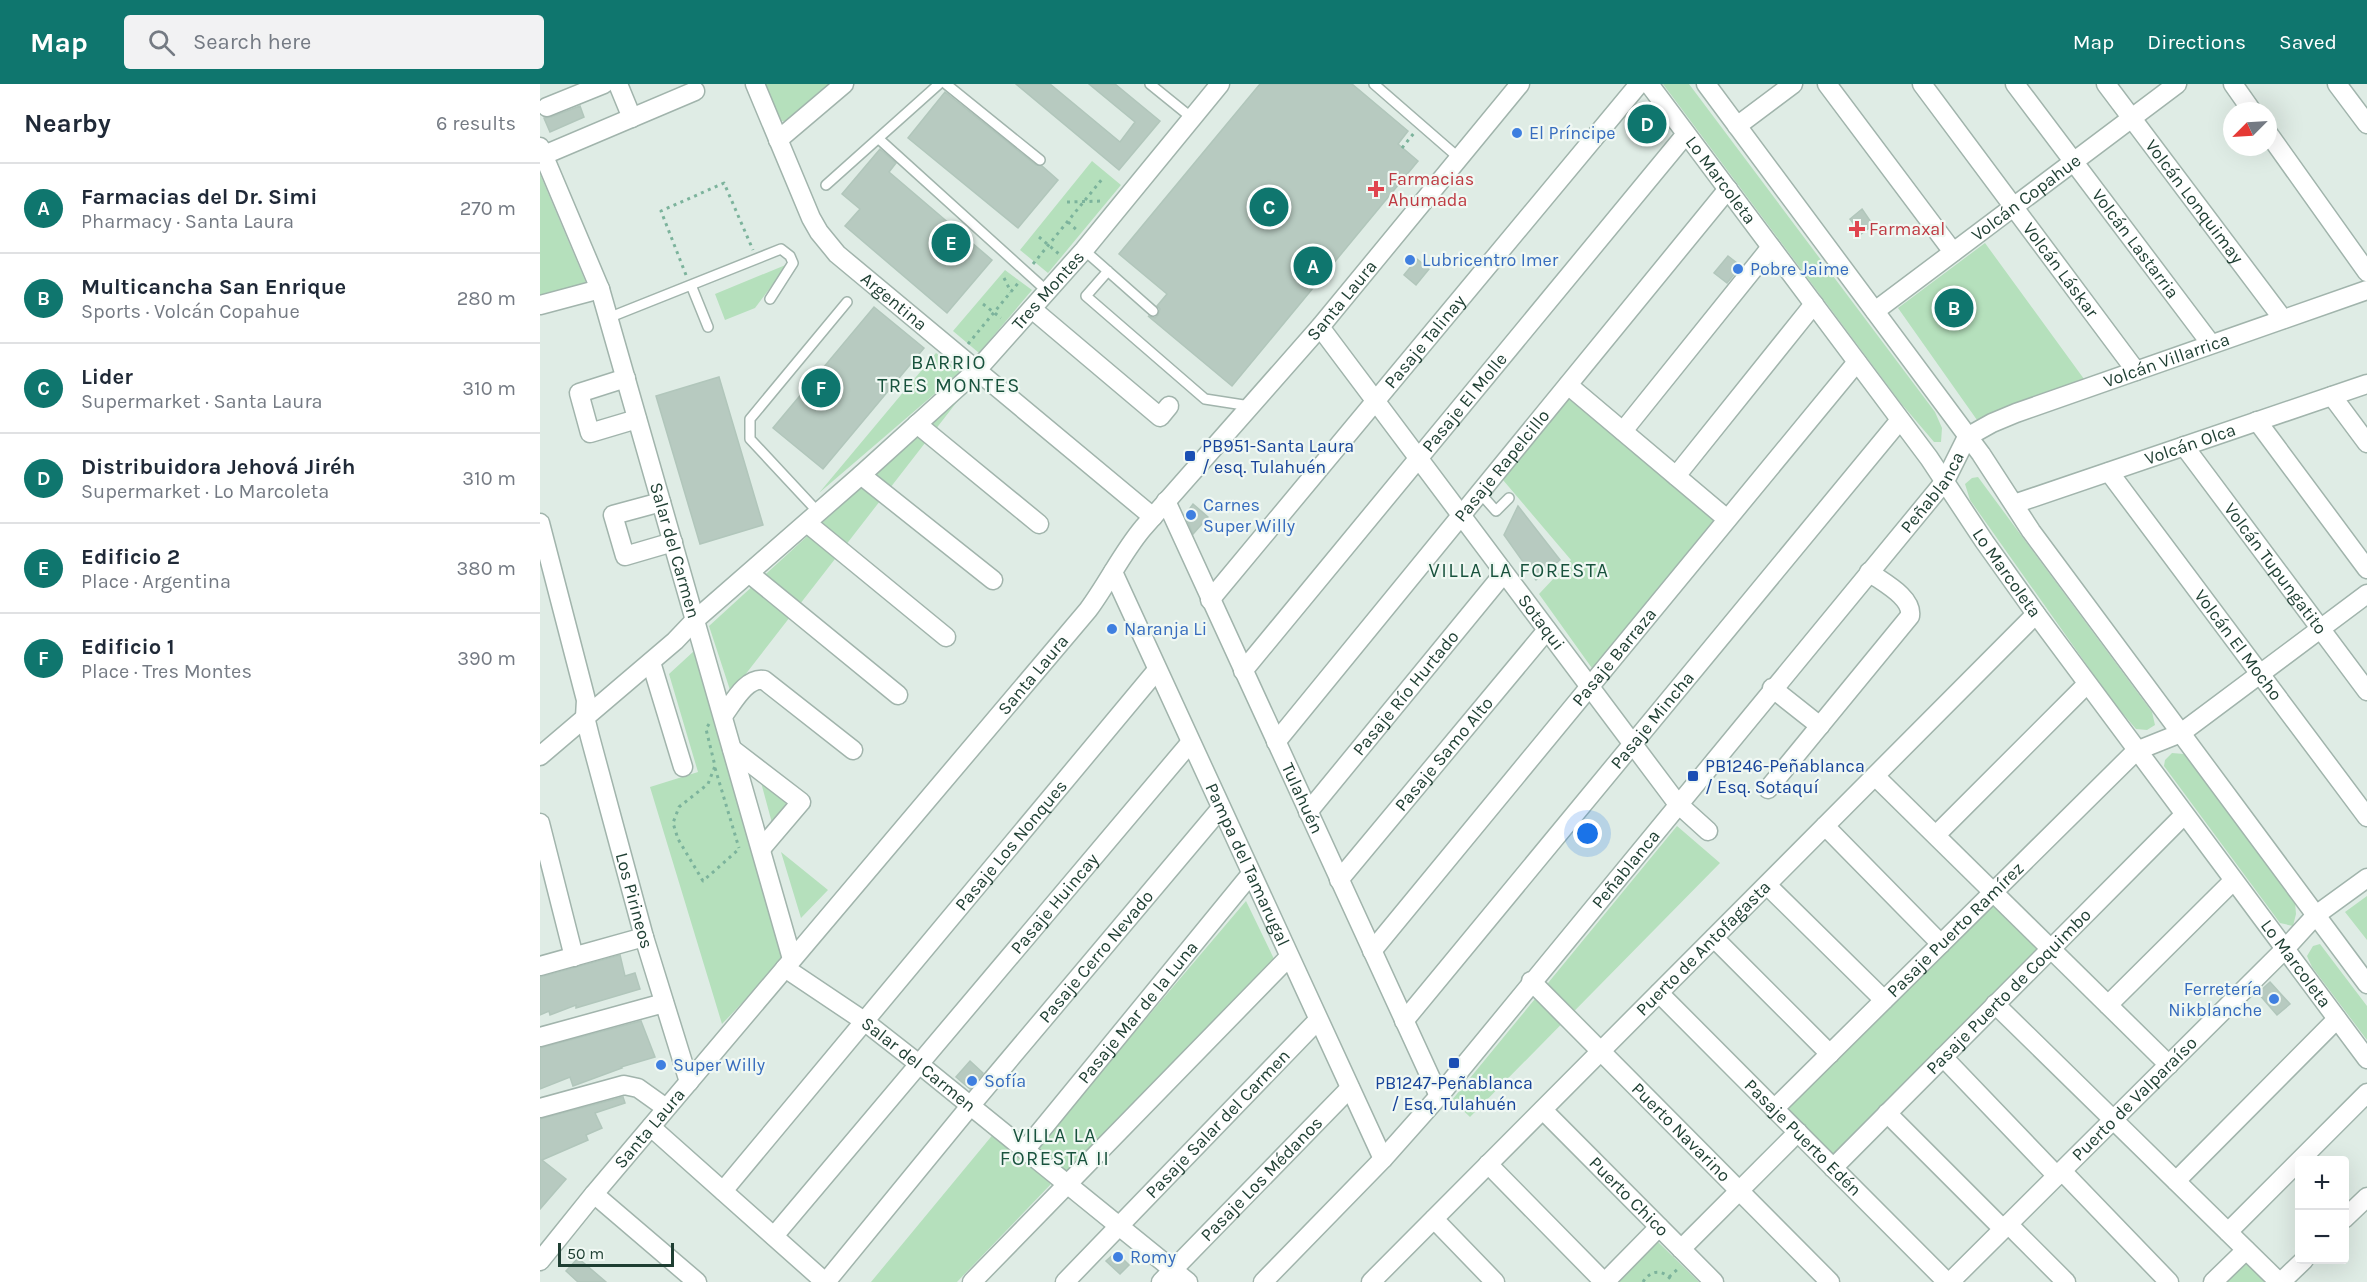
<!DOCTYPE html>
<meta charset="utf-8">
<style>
body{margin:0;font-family:Karla,sans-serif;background:#f2f2f3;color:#1f2937}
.controls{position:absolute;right:18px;bottom:18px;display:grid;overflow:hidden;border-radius:6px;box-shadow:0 6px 24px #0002}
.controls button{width:54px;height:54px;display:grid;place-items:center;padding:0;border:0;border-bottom:2px solid #e0e1e3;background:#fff;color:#1f2937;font:30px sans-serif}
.compass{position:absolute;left:1683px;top:18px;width:54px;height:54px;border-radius:50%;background:#fff;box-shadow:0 6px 24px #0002;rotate:246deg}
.scale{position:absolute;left:18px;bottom:15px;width:116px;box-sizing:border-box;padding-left:6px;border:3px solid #1e3e32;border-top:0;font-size:16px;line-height:21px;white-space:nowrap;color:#1e3e32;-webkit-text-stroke:4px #f0f8f3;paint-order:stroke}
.you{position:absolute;left:1048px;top:750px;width:21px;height:21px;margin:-15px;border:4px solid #fff;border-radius:50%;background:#1a73e8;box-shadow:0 0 0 9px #1a73e833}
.badge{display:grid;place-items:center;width:39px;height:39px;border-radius:50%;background:#0f766e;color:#fff;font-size:20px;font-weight:700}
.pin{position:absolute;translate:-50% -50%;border:3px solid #fff;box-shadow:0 2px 6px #0006}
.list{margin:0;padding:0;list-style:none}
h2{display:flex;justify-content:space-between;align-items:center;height:78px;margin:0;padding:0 24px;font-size:26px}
h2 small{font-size:20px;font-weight:400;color:#747a83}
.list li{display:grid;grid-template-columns:39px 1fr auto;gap:18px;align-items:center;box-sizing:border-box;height:90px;padding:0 24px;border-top:2px solid #e0e1e3}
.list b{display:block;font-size:22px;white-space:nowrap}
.list p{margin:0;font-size:20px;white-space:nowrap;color:#747a83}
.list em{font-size:20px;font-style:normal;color:#747a83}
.icon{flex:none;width:33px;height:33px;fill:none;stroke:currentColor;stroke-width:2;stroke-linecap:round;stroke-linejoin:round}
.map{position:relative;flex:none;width:1827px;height:1198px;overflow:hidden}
header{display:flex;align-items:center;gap:36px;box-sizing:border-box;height:84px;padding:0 30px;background:#0f766e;color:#fff}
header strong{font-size:28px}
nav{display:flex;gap:33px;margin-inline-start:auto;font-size:21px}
.search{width:420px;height:54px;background:#f2f2f3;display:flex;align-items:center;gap:15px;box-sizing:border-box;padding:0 21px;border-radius:6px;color:#747a83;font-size:22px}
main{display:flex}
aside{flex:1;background:#fff}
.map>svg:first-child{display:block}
</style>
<header>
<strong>Map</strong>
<div class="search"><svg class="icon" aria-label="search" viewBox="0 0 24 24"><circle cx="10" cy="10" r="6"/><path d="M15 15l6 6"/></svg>Search here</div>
<nav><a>Map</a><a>Directions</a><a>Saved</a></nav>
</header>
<main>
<aside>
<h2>Nearby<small>6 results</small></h2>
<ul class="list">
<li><span class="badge">A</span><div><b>Farmacias del Dr. Simi</b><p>Pharmacy · Santa Laura</p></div><em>270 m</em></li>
<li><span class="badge">B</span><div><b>Multicancha San Enrique</b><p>Sports · Volcán Copahue</p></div><em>280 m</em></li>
<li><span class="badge">C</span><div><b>Lider</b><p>Supermarket · Santa Laura</p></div><em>310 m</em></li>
<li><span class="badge">D</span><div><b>Distribuidora Jehová Jiréh</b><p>Supermarket · Lo Marcoleta</p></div><em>310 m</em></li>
<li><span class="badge">E</span><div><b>Edificio 2</b><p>Place · Argentina</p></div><em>380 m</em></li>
<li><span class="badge">F</span><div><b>Edificio 1</b><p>Place · Tres Montes</p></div><em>390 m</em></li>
</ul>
</aside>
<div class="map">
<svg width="1827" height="1198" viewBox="0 0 1827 1198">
<rect width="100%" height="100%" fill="#dfece5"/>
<path fill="#b5e0bc" d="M222,0H292L245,38L239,36Z
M1123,0H1149L1395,328L1402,344L1401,358H1394L1360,318Z
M552,77L581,101L508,189L480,166Z
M0,90L47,201L0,212Z
M1445,159L1544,295L1437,336L1358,224Z
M248,180L215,224L185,236L175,210Z
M465,186L492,206L439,269L413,247Z
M396,269L420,288L279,409Z
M423,310L191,609L169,542Z
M1030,312L1177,435L1054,587L999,510L1031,476L963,396Z
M1438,393L1612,628L1615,641L1607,646L1596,645L1573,618L1430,416L1425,400L1432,394Z
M154,567L245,874L182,940L110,703L158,688L129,590Z
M1632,669L1644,670L1755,818L1756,830L1753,842L1740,839L1624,682L1625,676Z
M219,691L249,716L232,739Z
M1137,742L1180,779L930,1033L912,1016Z
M241,768L288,806L261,834Z
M1827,812V856L1805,828Z
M706,817L735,877L529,1089L497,1063Z
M1452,817L1502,866L1293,1076L1244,1027Z
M1780,860L1827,922V956L1772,883L1767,872L1773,862Z
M455,1048L511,1100L417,1198H331Z
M1116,1156L1159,1198H1074Z
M1702,1175L1726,1198H1679Z"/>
<path fill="#b7cac0" stroke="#b1c6bb" stroke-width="1.5" d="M476,0H510L580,58L595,38L549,0H575L620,37L579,86Z
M720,0H812L868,47L858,60L878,77L692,302L608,232L615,234L618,231L620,225L617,222L627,210L579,170Z
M405,8L496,81L502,82L518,96L478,144L368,54Z
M40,22L44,33L10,48L4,34L11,33Z
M340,65L356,79L349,88L452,176L407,229L305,142L320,125L302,110Z
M1322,125L1333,141L1321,150L1310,135Z
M1188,172L1201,182L1187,199L1174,189Z
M877,175L889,185L876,201L864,191Z
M334,223L384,264L283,385L233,344Z
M179,293L223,441L160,460L116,312Z
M653,420L668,433L653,450L645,431Z
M978,422L1020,476L996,496L964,451Z
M80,871L85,892L95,889L100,905L36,924V921L10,931L9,927L0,931V893Z
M1730,898L1750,920L1737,931L1718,909Z
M101,937L115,973L81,983L82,984L33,1002L30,993L0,1005V964Z
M430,977L443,989L430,1005L416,993Z
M83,1013L85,1019L55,1029L62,1044L46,1051L48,1056L2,1076L26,1095L0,1125V1035Z
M576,1168L589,1181L580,1190L566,1177Z
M38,1174L66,1198H38L26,1187Z"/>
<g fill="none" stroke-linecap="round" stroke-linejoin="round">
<defs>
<path id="service" d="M406,0L500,76
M610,0L652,34
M834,0L919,74
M339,55L508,208
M286,101L399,0
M544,166L613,227
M568,187L546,212L665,315L710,322
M151,201L168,243
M68,234L241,165L250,172L253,179L230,215
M940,409L956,427L969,414
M279,429L210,355V335L307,218"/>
<g id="minor">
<path d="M78,0L92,34"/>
<path id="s1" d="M215,0L271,134L279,148L297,170L613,433"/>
<path d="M1287,0L1413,168"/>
<path id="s2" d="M1382,0L1596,287"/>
<path id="s3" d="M1475,0L1671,260"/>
<path id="s4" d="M1566,0L1743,235"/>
<path d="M1797,0L1827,40"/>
<path d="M7,23L64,0"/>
<path d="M1197,42L1253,0"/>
<path d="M238,56L304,0"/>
<path id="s5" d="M0,63L60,205L252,875"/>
<path d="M4,71L155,7"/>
<path d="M0,221L60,205"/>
<path d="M492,225L620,333L629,322"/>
<path id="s6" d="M1335,227L1637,0"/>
<path id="s7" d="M780,243L1137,719L1168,747"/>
<path d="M86,294L39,309L50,349L97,335"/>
<path d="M1028,301L1187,435"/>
<path d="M1792,312L1827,359"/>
<path d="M1717,337L1827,485"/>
<path d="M377,340L499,440"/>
<path d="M1083,347L1231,163"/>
<path id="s8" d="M1644,362L1827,607"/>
<path id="s9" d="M1569,388L1827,733"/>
<path d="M321,391L453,496"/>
<path d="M1136,392L1274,220"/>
<path id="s10" d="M626,417L899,1012"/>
<path d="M121,418L73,431L85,472L133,458"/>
<path id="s11" d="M1474,420L1827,300"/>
<path id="s12" d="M0,439L46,616L45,633L50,653L104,853L149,998"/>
<path d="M267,439L406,553"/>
<path id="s13" d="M573,488L843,1075"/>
<path d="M210,490L358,611"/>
<path id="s14" d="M670,516L1099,0"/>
<path d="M111,578L143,683"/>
<path id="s15" d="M703,587L1146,50"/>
<path d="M1232,604L1280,642"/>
<path d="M183,632C193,619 206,593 224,596L313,666"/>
<path id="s16" d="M736,658L1188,105"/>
<path d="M192,665L261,718L221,765"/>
<path id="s17" d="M0,672L135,557L155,536L321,391L437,286L544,166L680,0"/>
<path d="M1335,692L1629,981"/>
<path d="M1228,705L1370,532C1373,513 1342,498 1329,488"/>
<path id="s18" d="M768,728L964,489"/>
<path d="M0,739L34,873"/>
<path d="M1285,742L1401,860"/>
<path d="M1396,751L1547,600"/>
<path id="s19" d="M799,796L1007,546"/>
<path d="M1227,801L1344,916"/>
<path d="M1174,854L1290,970"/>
<path id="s20" d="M832,867L1317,278"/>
<path d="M0,882L104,853"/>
<path id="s21" d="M245,884L324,937L379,980L648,1198"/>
<path id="s22" d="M991,897L1290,1198"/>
<path id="s23" d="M1119,909L1407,1198"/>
<path d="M1455,920L1739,1198"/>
<path d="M1568,921L1693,797"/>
<path id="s24" d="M864,937L1360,336"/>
<path d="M0,953L124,919"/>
<path d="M1403,973L1517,1092"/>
<path d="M0,1024L84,1001L98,1004L126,1024"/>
<path id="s25" d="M1234,1025L1596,667L1641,649L1827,510"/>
<path id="s26" d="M1003,1026L1174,1198"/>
<path d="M1347,1029L1463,1145"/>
<path d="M111,1043L285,1198"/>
<path id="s27" d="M485,1066L711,790"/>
<path d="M948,1080L1064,1198"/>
<path id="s28" d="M1293,1084L1644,731"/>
<path d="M1522,1087L1629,1198"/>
<path d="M1636,1097L1797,935"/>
<path id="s29" d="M183,1107L617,586"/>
<path d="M54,1110L157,1198"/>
<path d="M894,1135L955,1198"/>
<path d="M1804,1135L1827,1113"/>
<path d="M1468,1140L1526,1198"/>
<path d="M1688,1148L1827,1009"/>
<path id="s30" d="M234,1152L650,659"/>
<path d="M1141,1165L1258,1048"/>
<path id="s31" d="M286,1198L431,1021L681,724"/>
<path d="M432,1198L749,873"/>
<path id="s32" d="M525,1198L778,936"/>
<path id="s33" d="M621,1198L810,1004"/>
<path id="s34" d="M723,1198L843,1075L899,1012L1405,397L1427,353L1452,339L1476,329L1827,206"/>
<path id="s35" d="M831,1198L1496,530"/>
<path d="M1065,1198L1119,1143"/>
<path id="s36" d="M1410,1198L1745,865L1776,831L1827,794"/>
<path d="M1673,1198L1706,1166"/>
<path d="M1741,1198L1764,1176"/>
</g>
<g id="tertiary">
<path id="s37" d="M1109,0L1389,374L1444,457L1496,530L1827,975"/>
<path d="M1166,0L1441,370L1491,447L1827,900"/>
<path d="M1693,0L1712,27"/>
<path d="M1728,49L1827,188"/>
<path id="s38" d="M0,1177L54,1110L548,526C568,499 582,469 603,444L780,243L980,0"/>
</g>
</defs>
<use href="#service" stroke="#a1b4ac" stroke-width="12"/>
<use href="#minor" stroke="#a1b4ac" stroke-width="21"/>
<use href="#tertiary" stroke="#a1b4ac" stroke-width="21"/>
<path stroke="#7cb39c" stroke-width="3" stroke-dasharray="3 4.5" stroke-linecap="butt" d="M862,64L874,49
M527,118L564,117
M528,138L538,147
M499,153L519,170
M493,180L563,94
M146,191L121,127L184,99L213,166
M464,194L471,208
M443,220L461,234
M428,260L479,198
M169,640L166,645L175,682L168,700L139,723L133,739L138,755L163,797L199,765
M175,684L199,764
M1129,1193L1139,1184
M1103,1198C1111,1185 1124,1185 1133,1198"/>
<use href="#service" stroke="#fff" stroke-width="9"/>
<use href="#minor" stroke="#fff" stroke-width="18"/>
<use href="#tertiary" stroke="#fff" stroke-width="18"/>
</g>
<g fill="#3f7fe0" stroke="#f0f8f3" stroke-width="2">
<circle cx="977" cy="49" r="6"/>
<circle cx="870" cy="176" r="6"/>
<circle cx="1198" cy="185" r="6"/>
<circle cx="651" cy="431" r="6"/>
<circle cx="572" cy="545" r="6"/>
<circle cx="1734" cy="915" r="6"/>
<circle cx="121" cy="981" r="6"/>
<circle cx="432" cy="997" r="6"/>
<circle cx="578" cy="1173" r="6"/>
</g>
<g fill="#e0444e" stroke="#f0f8f3" stroke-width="2">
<path d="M833 96h6v6h6v6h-6v6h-6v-6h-6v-6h6z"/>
<path d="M1314 136h6v6h6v6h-6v6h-6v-6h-6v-6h6z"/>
</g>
<g fill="#1a4fb4" stroke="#f0f8f3" stroke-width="2">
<rect x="644" y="366" width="12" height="12" rx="3"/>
<rect x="1147" y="686" width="12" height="12" rx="3"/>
<rect x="908" y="973" width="12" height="12" rx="3"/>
</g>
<g text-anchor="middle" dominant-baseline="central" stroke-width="4.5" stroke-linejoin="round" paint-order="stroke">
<g font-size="18" fill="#366cbe" stroke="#f0f8f3" text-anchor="start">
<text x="989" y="49">El Príncipe</text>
<text x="882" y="176">Lubricentro Imer</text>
<text x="1210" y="185">Pobre Jaime</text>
<text x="663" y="421">Carnes<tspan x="663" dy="21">Super Willy</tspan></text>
<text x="584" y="545">Naranja Li</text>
<text x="1722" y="905" text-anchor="end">Ferretería<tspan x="1722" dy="21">Nikblanche</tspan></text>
<text x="133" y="981">Super Willy</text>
<text x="444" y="997">Sofía</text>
<text x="590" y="1173">Romy</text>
</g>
<g font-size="18" fill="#be3a42" stroke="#f0f8f3" text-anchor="start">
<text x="848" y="95">Farmacias<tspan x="848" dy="21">Ahumada</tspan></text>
<text x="1329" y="145">Farmaxal</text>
</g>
<g font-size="18" fill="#1e3e32" stroke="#f0f8f3">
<text stroke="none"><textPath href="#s37" startOffset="120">Lo Marcoleta</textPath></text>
<text stroke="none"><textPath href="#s6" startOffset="189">Volcán Copahue</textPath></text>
<text stroke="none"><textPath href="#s4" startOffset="147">Volcán Lonquimay</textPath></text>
<text stroke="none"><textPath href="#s3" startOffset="200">Volcán Lastarria</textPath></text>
<text stroke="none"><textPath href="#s2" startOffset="232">Volcán Láskar</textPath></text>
<text stroke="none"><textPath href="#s17" startOffset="690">Tres Montes</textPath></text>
<text stroke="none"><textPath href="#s38" startOffset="1252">Santa Laura</textPath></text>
<text stroke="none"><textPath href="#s1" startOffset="264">Argentina</textPath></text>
<text stroke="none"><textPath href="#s14" startOffset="336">Pasaje Talinay</textPath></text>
<text stroke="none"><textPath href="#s34" startOffset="1316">Volcán Villarrica</textPath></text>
<text stroke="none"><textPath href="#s15" startOffset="348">Pasaje El Molle</textPath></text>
<text stroke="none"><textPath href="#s11" startOffset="186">Volcán Olca</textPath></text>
<text stroke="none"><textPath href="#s16" startOffset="357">Pasaje Rapelcillo</textPath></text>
<text stroke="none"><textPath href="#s34" startOffset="1036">Peñablanca</textPath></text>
<text stroke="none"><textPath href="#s5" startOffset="426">Salar del Carmen</textPath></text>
<text stroke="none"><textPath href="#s8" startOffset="153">Volcán Tupungatito</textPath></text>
<text stroke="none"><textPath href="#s37" startOffset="606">Lo Marcoleta</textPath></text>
<text stroke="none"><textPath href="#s7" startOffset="369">Sotaqui</textPath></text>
<text stroke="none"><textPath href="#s9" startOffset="216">Volcán El Mocho</textPath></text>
<text stroke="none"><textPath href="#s20" startOffset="381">Pasaje Barraza</textPath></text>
<text stroke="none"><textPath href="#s38" startOffset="766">Santa Laura</textPath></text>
<text stroke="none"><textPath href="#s18" startOffset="154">Pasaje Río Hurtado</textPath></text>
<text stroke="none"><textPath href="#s24" startOffset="390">Pasaje Mincha</textPath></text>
<text stroke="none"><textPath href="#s19" startOffset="164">Pasaje Samo Alto</textPath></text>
<text stroke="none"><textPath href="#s10" startOffset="327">Tulahuén</textPath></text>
<text stroke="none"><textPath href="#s29" startOffset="450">Pasaje Los Nonques</textPath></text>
<text stroke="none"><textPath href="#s13" startOffset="322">Pampa del Tamarugal</textPath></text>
<text stroke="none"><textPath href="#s34" startOffset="550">Peñablanca</textPath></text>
<text stroke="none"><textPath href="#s12" startOffset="390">Los Pirineos</textPath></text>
<text stroke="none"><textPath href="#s30" startOffset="435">Pasaje Huincay</textPath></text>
<text stroke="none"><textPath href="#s25" startOffset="255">Pasaje Puerto Ramírez</textPath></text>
<text stroke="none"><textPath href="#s35" startOffset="471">Puerto de Antofagasta</textPath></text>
<text stroke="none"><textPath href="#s31" startOffset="423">Pasaje Cerro Nevado</textPath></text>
<text stroke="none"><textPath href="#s37" startOffset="1092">Lo Marcoleta</textPath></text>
<text stroke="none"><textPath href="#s28" startOffset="249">Pasaje Puerto de Coquimbo</textPath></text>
<text stroke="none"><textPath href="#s27" startOffset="178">Pasaje Mar de la Luna</textPath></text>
<text stroke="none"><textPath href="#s21" startOffset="165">Salar del Carmen</textPath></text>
<text stroke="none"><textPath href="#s36" startOffset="260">Puerto de Valparaíso</textPath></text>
<text stroke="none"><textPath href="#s32" startOffset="220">Pasaje Salar del Carmen</textPath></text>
<text stroke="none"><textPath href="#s38" startOffset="172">Santa Laura</textPath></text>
<text stroke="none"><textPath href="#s22" startOffset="213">Puerto Navarino</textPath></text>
<text stroke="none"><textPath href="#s23" startOffset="204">Pasaje Puerto Edén</textPath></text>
<text stroke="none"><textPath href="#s33" startOffset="144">Pasaje Los Médanos</textPath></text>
<text stroke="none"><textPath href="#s26" startOffset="122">Puerto Chico</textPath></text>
</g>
<g font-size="18" fill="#164399" stroke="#f0f8f3" text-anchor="start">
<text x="662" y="362">PB951-Santa Laura<tspan x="662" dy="21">/ esq. Tulahuén</tspan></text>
<text x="1165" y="682">PB1246-Peñablanca<tspan x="1165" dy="21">/ Esq. Sotaquí</tspan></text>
<text x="914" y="999" text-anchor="middle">PB1247-Peñablanca<tspan x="914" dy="21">/ Esq. Tulahuén</tspan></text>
</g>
<g font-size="20" letter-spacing="1.5" fill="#18523d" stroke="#f0f8f3">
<text x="409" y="278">BARRIO<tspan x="409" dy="23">TRES MONTES</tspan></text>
<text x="979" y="486">VILLA LA FORESTA</text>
<text x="515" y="1051">VILLA LA<tspan x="515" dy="23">FORESTA II</tspan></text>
</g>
</g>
</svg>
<div class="controls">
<button>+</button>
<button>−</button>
</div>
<svg class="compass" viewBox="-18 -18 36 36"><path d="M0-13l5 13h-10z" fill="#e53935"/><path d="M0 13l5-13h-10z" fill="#747a83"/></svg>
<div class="scale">50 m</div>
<div class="you"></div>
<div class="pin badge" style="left:773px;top:182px">A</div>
<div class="pin badge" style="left:1414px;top:224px">B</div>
<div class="pin badge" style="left:729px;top:123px">C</div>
<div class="pin badge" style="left:1107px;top:40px">D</div>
<div class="pin badge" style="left:411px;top:159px">E</div>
<div class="pin badge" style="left:281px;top:304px">F</div>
</div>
</main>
